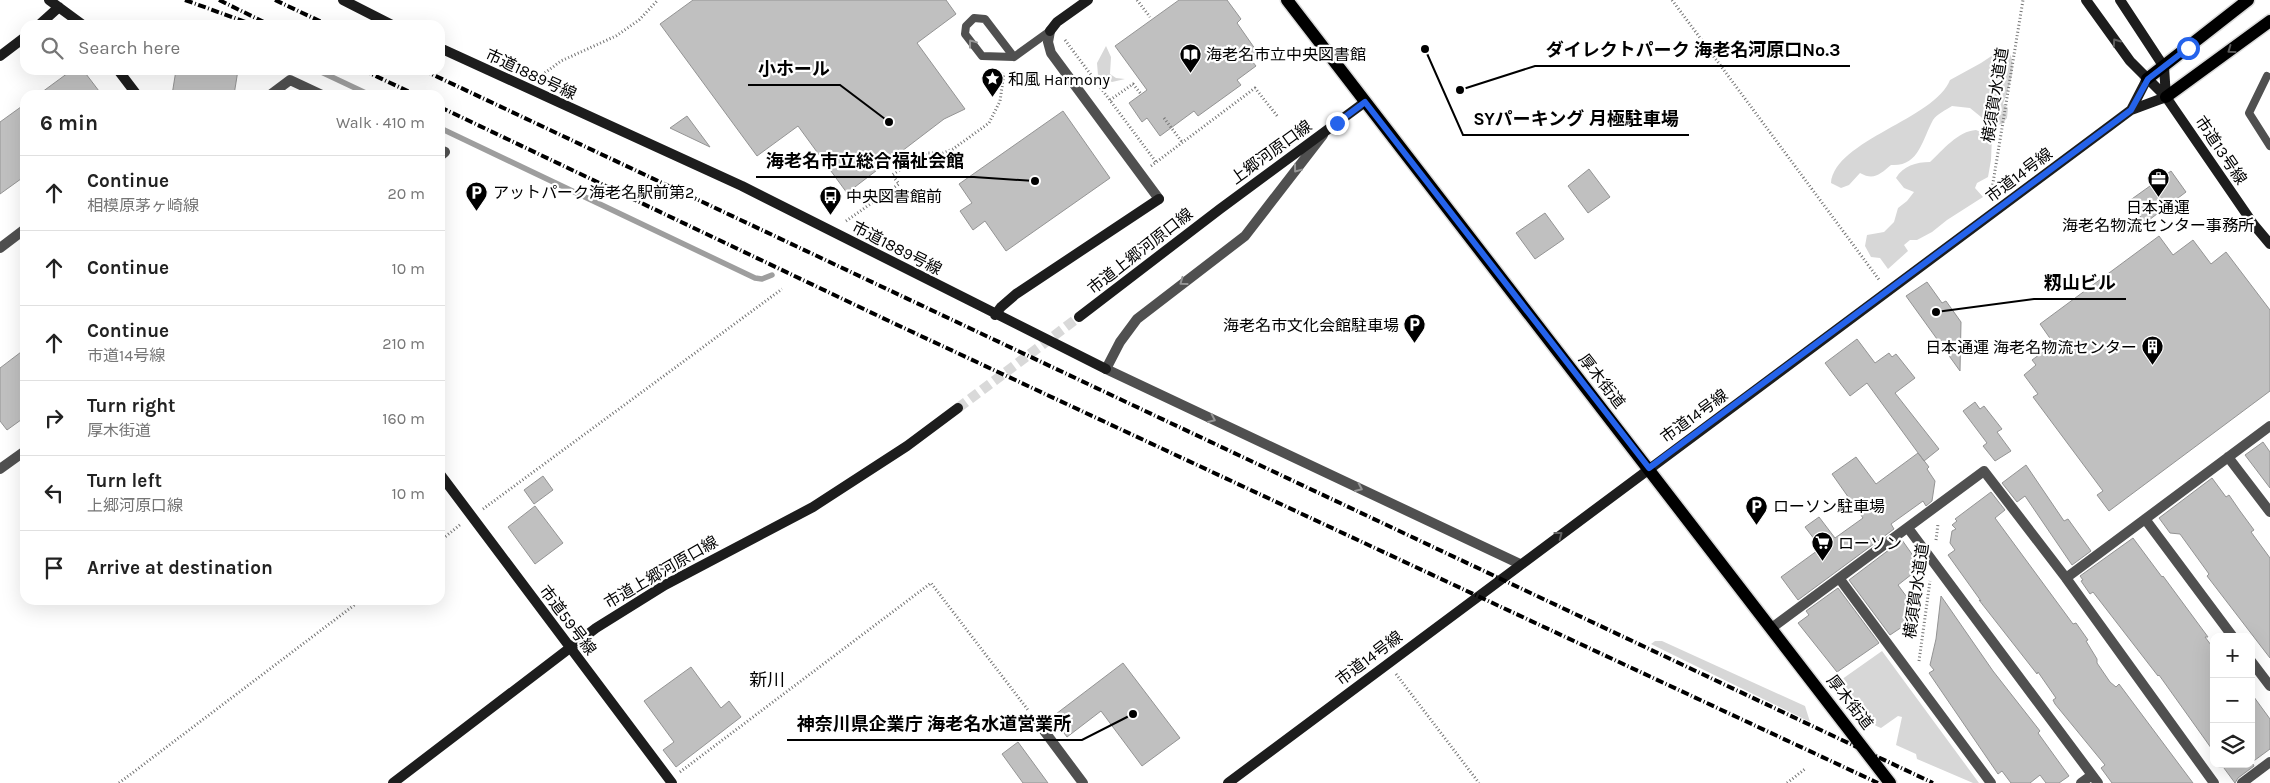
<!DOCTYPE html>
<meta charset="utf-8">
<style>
body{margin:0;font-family:Karla,"Noto Sans JP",sans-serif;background:#f2f2f2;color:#222}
.controls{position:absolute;right:15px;bottom:15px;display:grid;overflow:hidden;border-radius:10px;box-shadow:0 5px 20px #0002}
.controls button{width:45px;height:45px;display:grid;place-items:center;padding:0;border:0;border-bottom:1px solid #e0e0e0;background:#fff;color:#222;font:25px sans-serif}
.stop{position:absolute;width:15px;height:15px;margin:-11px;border:4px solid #2563eb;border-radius:50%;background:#fff}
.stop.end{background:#2563eb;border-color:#fff;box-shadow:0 1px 5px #0008}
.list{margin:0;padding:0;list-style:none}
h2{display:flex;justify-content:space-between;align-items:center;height:65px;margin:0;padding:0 20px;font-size:21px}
h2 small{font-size:16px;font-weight:400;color:#767676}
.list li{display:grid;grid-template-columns:32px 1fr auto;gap:15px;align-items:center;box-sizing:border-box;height:75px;padding:0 20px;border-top:1px solid #e0e0e0}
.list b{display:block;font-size:19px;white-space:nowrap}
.list p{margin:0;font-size:16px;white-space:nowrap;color:#767676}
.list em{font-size:16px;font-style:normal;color:#767676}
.icon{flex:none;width:28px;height:28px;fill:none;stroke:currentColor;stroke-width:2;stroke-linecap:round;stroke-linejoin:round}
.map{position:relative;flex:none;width:2270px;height:783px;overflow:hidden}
.search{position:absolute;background:#fff;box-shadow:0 5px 20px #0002;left:20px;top:20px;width:425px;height:55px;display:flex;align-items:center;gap:12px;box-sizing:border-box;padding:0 18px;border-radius:15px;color:#767676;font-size:19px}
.panel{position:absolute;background:#fff;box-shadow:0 5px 20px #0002;left:20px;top:90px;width:425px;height:515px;border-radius:15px}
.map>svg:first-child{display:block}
</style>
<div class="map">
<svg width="2270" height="783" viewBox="0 0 2270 783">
<rect width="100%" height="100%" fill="#fff"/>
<path fill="#d7d7d7" d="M1106,46L1111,57L1110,74L1116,78L1125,79L1112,82L1098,75L1097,63Z
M2002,49H2007C2019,65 2009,86 2003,104L2008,108L2007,118L2002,124L1995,125L1986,121L1970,108L1952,106C1946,110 1937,114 1933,120C1922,140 1919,167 1891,165C1880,174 1874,181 1860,173L1849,185L1841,188L1831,183C1835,140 1935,119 1950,80L1981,63Z
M1976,130L1992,137L1991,160L1988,177L1977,183L1975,188L1983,197L1947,220L1932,232L1917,240H1910L1904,245L1908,251L1888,269L1880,258L1871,257L1865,246L1867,235L1884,232L1894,222L1898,208L1907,201L1914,192L1904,188L1896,178C1903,166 1916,162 1930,162C1943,150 1958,131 1976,130Z
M1655,641H1662L1805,706L1810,722L1651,644Z
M1882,651L1979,783H1973L1917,759L1916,754L1896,745L1902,717L1898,716L1881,728C1862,721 1849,698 1838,682Z"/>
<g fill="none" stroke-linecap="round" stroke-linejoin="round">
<path stroke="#9e9e9e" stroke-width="5.5" d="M317,70L370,95
M440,128L755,278L762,279L772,275"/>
</g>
<path fill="#c0c0c0" stroke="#949494" d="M693,0H946L956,14L917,43L965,109L944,119L847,193L798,126L757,156L660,24Z
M1179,0H1227L1241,19L1237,23L1260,56L1252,61L1256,66L1237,80L1241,85L1198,116L1194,111L1160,136L1147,118L1142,122L1129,103L1147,90L1115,46Z
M72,70H83L102,95H38Z
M176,70H238L234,95H172Z
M25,104V176L0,194V122Z
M1063,111L1110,178L1006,251L985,221L973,230L960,211L972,203L959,184Z
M687,116L710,147L670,128Z
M1589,169L1610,197L1588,213L1568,186Z
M2171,171L2186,192L2145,223L2129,201Z
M1545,213L1564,239L1535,259L1516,233Z
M2159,236L2173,255L2193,240L2211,264L2226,252L2270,310V391L2109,511L2097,495L2103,491L2033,397L2038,394L2024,375L2036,365L2032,360L2054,344L2040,324Z
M1927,282L1942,303L1946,301L1961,322L1960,371L1906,296Z
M1857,339L1875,363L1889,353L1892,357L1896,354L1915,378L1895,393L1939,449L1924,461L1867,383L1850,396L1825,363Z
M25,349V417L7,430L0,421V368Z
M1975,402L1980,409L1984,406L2002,429L1997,432L2011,451L1995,461L1983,446L1987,443L1963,411Z
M2263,442L2270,452V488L2245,455Z
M1918,453L1929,467L1927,469L1935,481L1932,501L1926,506L1923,501L1891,524L1894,529L1798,600L1781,577L1821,548L1805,527L1819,517L1835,538L1863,518L1832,474L1856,457L1876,484Z
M2026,465L2064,521L2068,519L2091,551L2072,565L2025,496L2017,502L2002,483Z
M543,476L553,490L534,504L524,490Z
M2212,478L2226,497L2229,495L2240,511L2254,530L2251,532L2270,558V658L2207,576L2209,574L2180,534L2170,533L2159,518Z
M1991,492L2005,510L1995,518L2073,624L2076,623L2088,640L2086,641L2097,659V663L2110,682L2116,687L2119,684L2193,783H2112L2101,768L2105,765L2055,704L2053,700L2056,698L2038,672L2037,674L1979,600L1981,601L1948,555L1955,550L1950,543L1952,531L1956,529L1952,525L1957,521L1955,519Z
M535,506L563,543L535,564L508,527Z
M2133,538L2162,577L2163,576L2208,637H2205L2214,649V752L2159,675L2158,676L2093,592L2090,594L2081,581L2083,580L2080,576Z
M1902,540L1921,567L1898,585L1920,615L1890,635L1849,580Z
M1838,588L1879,643L1837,672L1798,623L1809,615L1806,611Z
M1941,596L1993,671L2040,731L2038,733L2069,776L2059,783H2046L2040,775L2030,783H2011L2002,771L1998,774L1929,673L1934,670L1930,665L1936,639Z
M1123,663L1180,738L1142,766L1101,711L1067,737L1052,717Z
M691,667L721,708L729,701L741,717L676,767L663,750L674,742L644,701Z
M2251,693L2270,719V749L2251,763Z
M1018,742L1048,783H1023L1002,754Z
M2221,764H2253L2254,766L2238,778L2235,783Z"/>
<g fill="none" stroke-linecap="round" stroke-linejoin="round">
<path stroke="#d9d9d9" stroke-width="10" stroke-dasharray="10 5" stroke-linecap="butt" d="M958,408L1079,317"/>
<defs>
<path id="primary" d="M1287,0L1890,783
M2147,79L2248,0
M2166,97L2270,21"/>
</defs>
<use href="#primary" stroke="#dbdbdb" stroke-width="15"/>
<path stroke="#727272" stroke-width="3" stroke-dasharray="1 2.5" stroke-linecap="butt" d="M1137,0L1150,17
M1672,0L1880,281
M1065,40L1156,162
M542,75L561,61L616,36L639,20L658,0
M1110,100L1133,84L1141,94
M1164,118L1182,142
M1151,166L1255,88L1278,117
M1991,195L2023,0
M846,221L899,184L892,175L926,153H943L953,149L989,123L1000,101L1004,73
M483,509L782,289
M1936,540L1938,524
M440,541L461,524
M1919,661L1930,581
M1396,674L1479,783
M680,772L931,583L1028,710
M119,783L361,600
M1787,783L1805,769"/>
<path stroke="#505050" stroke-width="8" d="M1014,57L985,19L974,18L966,26L965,34L982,56L1014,57L1050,31
M2267,76L2249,113L2270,146"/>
<path stroke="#505050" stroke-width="10" d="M1050,31L1048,42L1051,53L1159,199
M270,95L290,80L322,95
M1323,135L1245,236L1137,319L1120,342L1106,369L1520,564
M440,150L445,152L440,156
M0,248L25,229
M2228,457L2270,512
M0,469L25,451
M2145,519L2233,637
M1908,528L2098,783
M1839,578L1991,783
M2066,578L2270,426
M1773,627L1984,471L2066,578L2214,783
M2251,661L2270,686
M1036,720L1083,783
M2081,783L2092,775
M2242,783L2270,762"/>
<path stroke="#1d1d1d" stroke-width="10" d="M49,0L83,25
M343,0L392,25
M2086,0L2130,61L2166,97L2254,225L2270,244
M2120,0L2164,67L2166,97
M39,25L59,7
M1050,31L1057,22L1088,0
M440,48L742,186L1106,369
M0,56L25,37
M118,70L137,95
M2131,110L2147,79
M995,315L1001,307L1016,294L1159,199
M1079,317L1220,209L1365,102
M440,474L672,783
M393,783L596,628L665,585L813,507L907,446L958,408
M1228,783L2111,125L2131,110L2166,97"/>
<use href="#primary" stroke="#000" stroke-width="12"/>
<path stroke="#000" stroke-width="4" stroke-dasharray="8 2.5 1 2.5" stroke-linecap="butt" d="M185,0L254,25
M219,0L270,25
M275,0L328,25
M363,70L416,95
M423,70L1933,783
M440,107L891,322L1878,783"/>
</g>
<defs><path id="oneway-chevron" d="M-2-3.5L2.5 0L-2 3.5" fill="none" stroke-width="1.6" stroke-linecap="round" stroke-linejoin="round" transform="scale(1.25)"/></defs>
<g stroke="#616161">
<use href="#oneway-chevron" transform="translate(2116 42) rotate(-125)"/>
<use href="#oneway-chevron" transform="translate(1559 535) rotate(-37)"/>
</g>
<g stroke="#969696">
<use href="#oneway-chevron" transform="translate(972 43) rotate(-127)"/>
<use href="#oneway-chevron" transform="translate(1297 169) rotate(127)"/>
<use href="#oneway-chevron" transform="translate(1183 282) rotate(144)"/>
<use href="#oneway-chevron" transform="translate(1212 419) rotate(25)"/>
<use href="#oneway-chevron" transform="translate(1359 488) rotate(25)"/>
</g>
<use stroke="#595959" href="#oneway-chevron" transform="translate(2231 50) rotate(144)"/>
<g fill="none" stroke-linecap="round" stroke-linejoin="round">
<path stroke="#2563eb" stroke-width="6" d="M1337,123L1365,102L1649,468L2131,110L2148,79L2188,48"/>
</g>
<defs>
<symbol id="library-pin" viewBox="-11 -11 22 30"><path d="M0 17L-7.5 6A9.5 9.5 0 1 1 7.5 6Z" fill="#000" stroke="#fff"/><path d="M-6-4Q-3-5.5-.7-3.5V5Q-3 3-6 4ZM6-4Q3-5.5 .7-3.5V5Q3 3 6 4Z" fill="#fff"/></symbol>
<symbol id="sight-pin" viewBox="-11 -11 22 30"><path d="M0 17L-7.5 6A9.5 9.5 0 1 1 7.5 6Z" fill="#000" stroke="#fff"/><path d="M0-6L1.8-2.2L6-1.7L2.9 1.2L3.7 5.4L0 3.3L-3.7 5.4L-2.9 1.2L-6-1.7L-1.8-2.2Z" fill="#fff"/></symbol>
<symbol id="office-pin" viewBox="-11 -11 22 30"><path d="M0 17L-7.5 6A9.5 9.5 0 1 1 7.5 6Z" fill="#000" stroke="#fff"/><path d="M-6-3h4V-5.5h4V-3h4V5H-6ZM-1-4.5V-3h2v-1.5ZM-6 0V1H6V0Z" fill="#fff"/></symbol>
<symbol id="parking-pin" viewBox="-11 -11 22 30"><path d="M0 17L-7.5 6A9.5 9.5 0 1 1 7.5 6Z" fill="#000" stroke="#fff"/><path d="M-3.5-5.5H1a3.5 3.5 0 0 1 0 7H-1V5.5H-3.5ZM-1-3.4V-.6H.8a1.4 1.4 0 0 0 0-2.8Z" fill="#fff"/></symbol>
<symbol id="bus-pin" viewBox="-11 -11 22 30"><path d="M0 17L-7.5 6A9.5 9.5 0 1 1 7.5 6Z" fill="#000" stroke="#fff"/><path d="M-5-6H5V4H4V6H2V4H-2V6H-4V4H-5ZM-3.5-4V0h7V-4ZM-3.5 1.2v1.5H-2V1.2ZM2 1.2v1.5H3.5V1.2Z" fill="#fff"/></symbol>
<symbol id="building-pin" viewBox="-11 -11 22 30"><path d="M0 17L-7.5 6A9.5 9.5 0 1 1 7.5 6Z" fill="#000" stroke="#fff"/><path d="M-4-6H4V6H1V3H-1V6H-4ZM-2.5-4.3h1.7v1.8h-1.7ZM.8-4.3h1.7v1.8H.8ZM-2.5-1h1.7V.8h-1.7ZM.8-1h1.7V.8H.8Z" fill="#fff"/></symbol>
<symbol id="supermarket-pin" viewBox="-11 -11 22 30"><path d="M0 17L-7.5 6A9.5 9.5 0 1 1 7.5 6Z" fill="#000" stroke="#fff"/><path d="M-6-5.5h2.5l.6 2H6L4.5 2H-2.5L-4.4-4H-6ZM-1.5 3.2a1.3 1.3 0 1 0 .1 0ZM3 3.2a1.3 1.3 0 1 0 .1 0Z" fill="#fff"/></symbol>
</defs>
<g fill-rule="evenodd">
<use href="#library-pin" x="1178" y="42" width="25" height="34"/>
<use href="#sight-pin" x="980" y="66" width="25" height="34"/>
<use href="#office-pin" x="2146" y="166" width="25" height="34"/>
<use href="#parking-pin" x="464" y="180" width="25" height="34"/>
<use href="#bus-pin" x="818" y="184" width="25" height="34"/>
<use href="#parking-pin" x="1402" y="312" width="25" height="34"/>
<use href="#building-pin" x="2140" y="334" width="25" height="34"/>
<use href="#parking-pin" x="1744" y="494" width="25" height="34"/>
<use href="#supermarket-pin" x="1810" y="530" width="25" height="34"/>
</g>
<g text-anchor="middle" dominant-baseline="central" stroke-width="4.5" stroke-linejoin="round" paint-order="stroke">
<g font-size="16" fill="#000" stroke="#fff" text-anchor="start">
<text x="1206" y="54">海老名市立中央図書館</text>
<text x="1008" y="79">和風 Harmony</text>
<text x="493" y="192">アットパーク海老名駅前第2</text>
<text x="846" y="196">中央図書館前</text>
<text x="2158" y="207" text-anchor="middle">日本通運<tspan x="2158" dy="18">海老名物流センター事務所</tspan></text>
<text x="1399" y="325" text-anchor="end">海老名市文化会館駐車場</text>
<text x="2137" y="347" text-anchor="end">日本通運 海老名物流センター</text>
<text x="1773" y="506">ローソン駐車場</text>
<text x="1838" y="543">ローソン</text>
</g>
<g font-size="16" fill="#000" stroke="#fff">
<text transform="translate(531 74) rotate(25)">市道1889号線</text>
<text transform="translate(1995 95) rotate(-81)">横須賀水道道</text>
<text transform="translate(2221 150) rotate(56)">市道13号線</text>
<text transform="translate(1271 152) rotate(-36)">上郷河原口線</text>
<text transform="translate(2019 175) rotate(-37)">市道14号線</text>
<text transform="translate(897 248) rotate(27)">市道1889号線</text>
<text transform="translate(1140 251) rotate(-38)">市道上郷河原口線</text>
<text transform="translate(1602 381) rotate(52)">厚木街道</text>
<text transform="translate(1694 416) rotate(-36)">市道14号線</text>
<text transform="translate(661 572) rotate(-30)">市道上郷河原口線</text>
<text transform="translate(1916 591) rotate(-82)">横須賀水道道</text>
<text transform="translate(568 620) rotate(53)">市道59号線</text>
<text transform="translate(1369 658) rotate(-37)">市道14号線</text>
<text transform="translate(1850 702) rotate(52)">厚木街道</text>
</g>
<g font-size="18" fill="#000" stroke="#fff">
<text x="767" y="680">新川</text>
</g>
</g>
<path fill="none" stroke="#000" stroke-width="2" d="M1460 90L1535 66H1850M889 122L840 85H748M1425 49L1463 135H1689M1035 181L974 177H756M1936 312L2034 299H2126M1133 714L1082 740H787"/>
<g fill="#000" stroke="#fff" stroke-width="2">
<circle cx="1460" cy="90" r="5"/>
<circle cx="889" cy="122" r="5"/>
<circle cx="1425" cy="49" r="5"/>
<circle cx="1035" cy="181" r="5"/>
<circle cx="1936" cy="312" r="5"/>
<circle cx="1133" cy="714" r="5"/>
</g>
<g font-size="18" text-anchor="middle" font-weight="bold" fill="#000" stroke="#fff" stroke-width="4.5" stroke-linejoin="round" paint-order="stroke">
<text x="1693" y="56">ダイレクトパーク 海老名河原口No.3</text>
<text x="794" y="75">小ホール</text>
<text x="1576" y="125">SYパーキング 月極駐車場</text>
<text x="865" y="167">海老名市立総合福祉会館</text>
<text x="2080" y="289">籾山ビル</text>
<text x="934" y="730">神奈川県企業庁 海老名水道営業所</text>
</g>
</svg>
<div class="controls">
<button>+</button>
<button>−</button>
<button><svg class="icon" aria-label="layers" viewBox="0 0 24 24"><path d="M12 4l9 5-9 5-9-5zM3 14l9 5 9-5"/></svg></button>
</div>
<div class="stop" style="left:2188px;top:48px"></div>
<div class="stop end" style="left:1337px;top:123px"></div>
<div class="search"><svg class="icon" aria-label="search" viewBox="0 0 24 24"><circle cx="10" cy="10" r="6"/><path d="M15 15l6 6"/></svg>Search here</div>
<section class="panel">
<h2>6 min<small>Walk · 410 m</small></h2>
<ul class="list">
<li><svg class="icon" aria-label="ahead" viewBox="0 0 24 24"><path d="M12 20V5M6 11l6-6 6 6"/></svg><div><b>Continue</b><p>相模原茅ヶ崎線</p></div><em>20 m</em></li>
<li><svg class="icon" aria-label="ahead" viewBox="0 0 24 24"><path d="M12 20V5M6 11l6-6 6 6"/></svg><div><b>Continue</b></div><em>10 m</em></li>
<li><svg class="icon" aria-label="ahead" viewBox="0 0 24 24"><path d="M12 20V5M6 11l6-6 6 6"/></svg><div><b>Continue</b><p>市道14号線</p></div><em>210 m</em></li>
<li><svg class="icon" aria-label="right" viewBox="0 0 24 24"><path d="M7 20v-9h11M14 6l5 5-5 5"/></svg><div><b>Turn right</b><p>厚木街道</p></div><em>160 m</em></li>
<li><svg class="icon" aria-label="left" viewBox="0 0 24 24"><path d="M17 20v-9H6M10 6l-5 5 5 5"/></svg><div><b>Turn left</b><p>上郷河原口線</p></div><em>10 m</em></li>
<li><svg class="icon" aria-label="arrive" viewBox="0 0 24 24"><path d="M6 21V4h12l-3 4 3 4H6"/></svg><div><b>Arrive at destination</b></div></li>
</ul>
</section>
</div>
